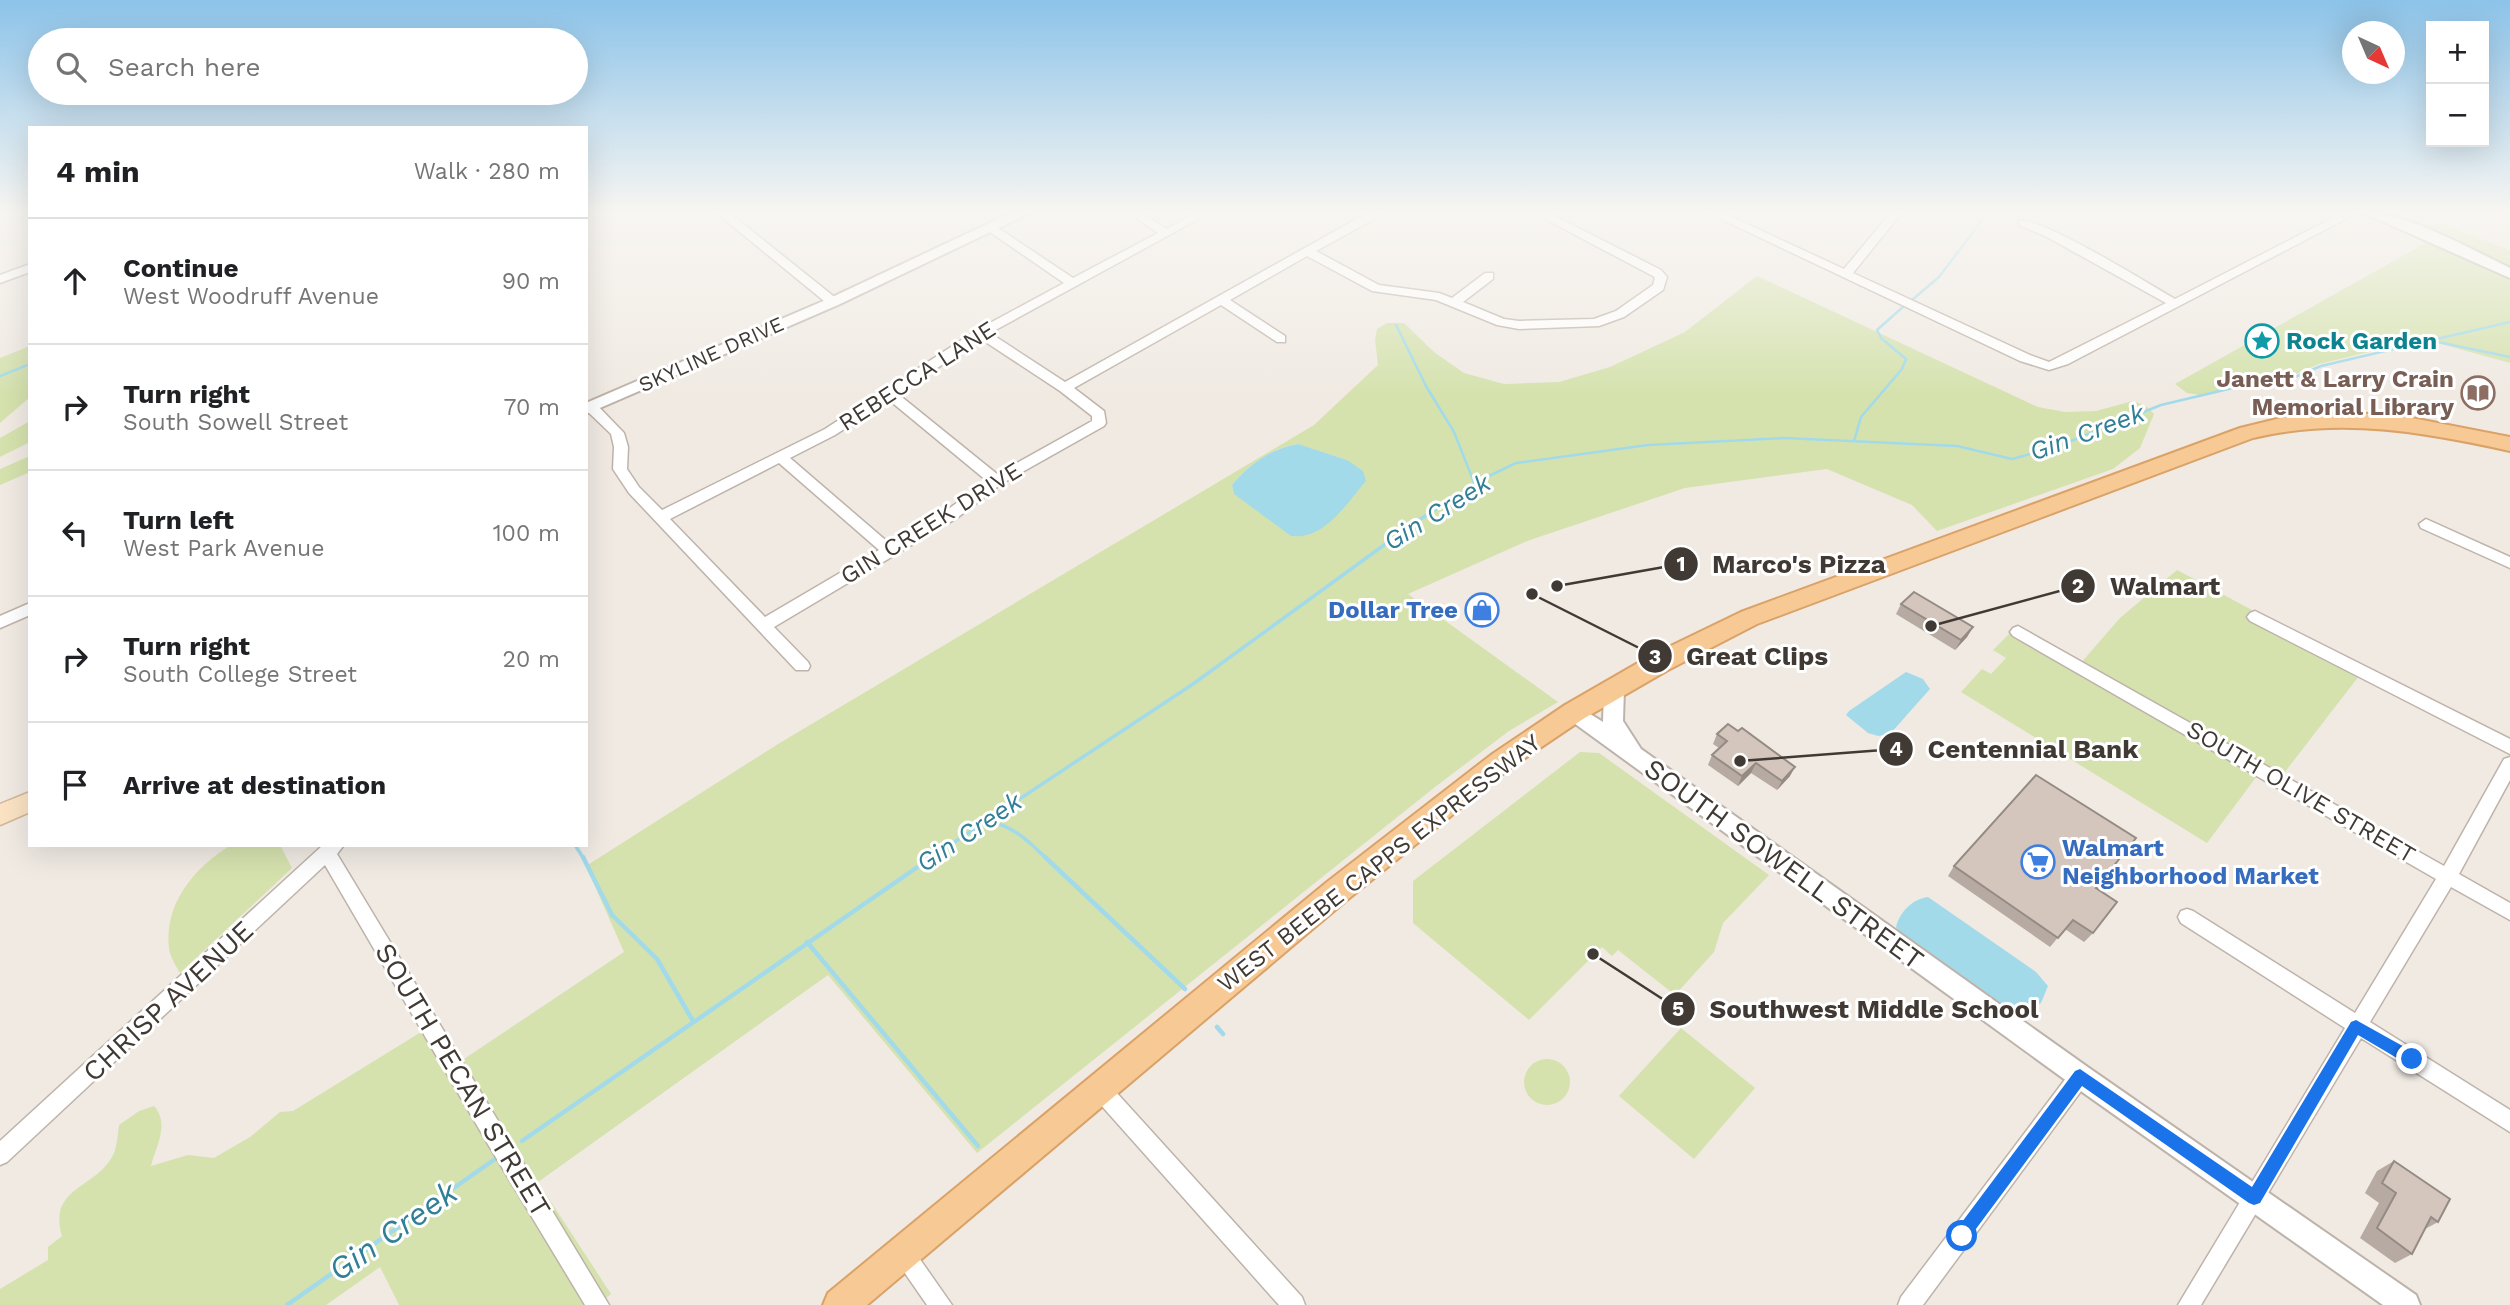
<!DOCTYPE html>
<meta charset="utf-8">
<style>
body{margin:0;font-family:"Work Sans",sans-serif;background:#f6f6f6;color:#202124}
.controls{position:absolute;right:21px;top:21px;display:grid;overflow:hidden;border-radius:0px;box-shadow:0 7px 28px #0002}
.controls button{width:63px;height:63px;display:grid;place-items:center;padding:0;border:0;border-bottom:2px solid #e0e0e0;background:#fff;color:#202124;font:35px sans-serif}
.compass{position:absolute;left:2342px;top:21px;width:63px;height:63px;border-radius:50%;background:#fff;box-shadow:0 7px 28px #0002;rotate:136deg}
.stop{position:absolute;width:21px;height:21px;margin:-16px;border:5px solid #1a73e8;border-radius:50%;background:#fff}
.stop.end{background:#1a73e8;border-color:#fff;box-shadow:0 2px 7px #0008}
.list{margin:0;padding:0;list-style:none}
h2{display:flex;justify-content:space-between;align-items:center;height:91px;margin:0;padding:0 28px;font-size:30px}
h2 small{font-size:23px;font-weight:400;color:#757577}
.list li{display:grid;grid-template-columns:46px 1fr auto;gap:21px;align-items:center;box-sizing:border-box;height:126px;padding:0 28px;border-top:2px solid #e0e0e0}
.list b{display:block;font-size:26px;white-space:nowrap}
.list p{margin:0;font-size:23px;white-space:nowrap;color:#757577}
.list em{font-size:23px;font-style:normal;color:#757577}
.icon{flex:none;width:38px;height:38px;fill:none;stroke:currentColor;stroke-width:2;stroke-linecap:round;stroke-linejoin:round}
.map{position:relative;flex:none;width:2510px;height:1305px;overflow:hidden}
.search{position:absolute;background:#fff;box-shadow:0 7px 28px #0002;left:28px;top:28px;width:560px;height:77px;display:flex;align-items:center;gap:18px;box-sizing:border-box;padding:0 24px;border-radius:38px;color:#757577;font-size:26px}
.panel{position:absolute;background:#fff;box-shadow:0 7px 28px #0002;left:28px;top:126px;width:560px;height:721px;border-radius:0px}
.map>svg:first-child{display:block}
</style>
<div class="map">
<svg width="2510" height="1305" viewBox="0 0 2510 1305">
<rect width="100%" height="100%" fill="#f0eae3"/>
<path fill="#d5e2ae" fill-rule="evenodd" d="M2418,221L2443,224L2505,248L2510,251V267L2474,249L2411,225Z
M2431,240L2510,280V363L2423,339L2319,364L2287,378L2257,381L2200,395L2187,393L2175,384Z
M1757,276L2038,407L2065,412L2096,411L2133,401L2146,406L2154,414L2140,448L2113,469L1937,531L1912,505L1827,469L1685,488L1527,541L1408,594L1558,702L1509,731L1435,787L977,1153L828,975L538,1182L611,1294L598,1305H399L380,1267L326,1305H0V1289L48,1260V1247L62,1236C47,1186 98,1189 114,1153C117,1145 118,1134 119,1125L139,1111L154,1106C170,1124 156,1146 151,1166L188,1155L214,1158L250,1137L280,1112L293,1111L426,1029L461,1061L624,952L586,866L778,744L1314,425L1378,365L1375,340L1377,329L1387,323H1404L1434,352L1464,373L1504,384L1559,382L1610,367L1685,332ZM1297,444L1347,460L1234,494L1232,485C1249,465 1271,448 1297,444Z
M30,346V397L0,423V358Z
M30,421V442L0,457V438Z
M30,456V472L0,485V469Z
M2177,570L2252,610L2248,618L2359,676L2281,777L2080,664L2120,618Z
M2010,633L2257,776L2207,843L1961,692L1982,669L1991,674L2006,658L1993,650Z
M1580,752L1599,753L1769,875L1723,923L1714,952L1675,995L1618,950L1612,956L1602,947L1529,1020L1413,923V881Z
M231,845H280L292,868L180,973C176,966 170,957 169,948C164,903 195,867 231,845Z
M1681,1028L1755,1088L1694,1159L1619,1096Z
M1524 1082a23 23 0 1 1 46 0a23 23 0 1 1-46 0Z"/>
<path fill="#a2daea" d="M1298,444L1347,460L1363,471L1366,481C1346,504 1325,540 1291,536L1234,494L1232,485C1249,465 1271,448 1298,444Z
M1906,672L1923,679L1930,689L1890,734L1878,736L1868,733L1846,715L1849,711Z
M1928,897L2036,972L2048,986L2041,1003L2023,1013L1999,1007L1902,937L1896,927C1900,912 1912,899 1928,897Z"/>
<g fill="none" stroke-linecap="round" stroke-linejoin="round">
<path stroke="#a2daea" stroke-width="2.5" d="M1912,300L1939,277L1989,211
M1396,325L1426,386L1454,432L1475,485
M2433,341L2510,357
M0,376L30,364
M1854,441L1861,417L1902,369L1906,359L1881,338L1877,330L1904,306
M1450,500L1487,477L1516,463L1648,445L1785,438L1957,446L2012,459L2056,447L2161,405L2258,382L2288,380L2321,366L2510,322"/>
<path stroke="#a2daea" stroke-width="3.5" d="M986,821C1013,825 1028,841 1047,859
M575,845L584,859
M929,859L1193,684L1413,524L1453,498"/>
<path stroke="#a2daea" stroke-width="4.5" d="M583,857L612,915L657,959L693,1021
M1045,857L1185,989
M807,942L978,1146
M1217,1027L1223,1034
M522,1141L932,857
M287,1305L498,1157"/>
<defs>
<path id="minor" d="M714,211H727L837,299V305H829Z
M1126,211H1138L1167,229L1199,211H1213L990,333L1065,382L1371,211H1389L1316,251L1379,285L1439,293L1452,298L1485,273H1493V279L1463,302L1504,319L1519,321L1594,319L1616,311L1653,285L1655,278L1653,276L1530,211H1545L1661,270L1667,277L1663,290L1624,317L1599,326L1519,329L1497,325L1436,300L1372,291L1307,256L1230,300L1285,336V342H1277L1221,305L1074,388L1104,411L1106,423L1104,426L1001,484L957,518L774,627L808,662L810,666L808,670H796L629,493L613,469L614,447L611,434L586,410V404H596L624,433L628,447L627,469L639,487L662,510L825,429L977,330L1064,283L987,230V226H995L1073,278L1158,233ZM981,339L1060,391L1092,416V421L997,474L898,394ZM889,400L987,481L947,510L890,544L790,458L835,435ZM779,463L879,550L765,617L670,519Z
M1704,211H1719L1844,269L1892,211H1903L1853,273L2030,355L2049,362L2166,303L2047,237L2019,225V221C2042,217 2149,284 2175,299L2346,211H2361L2068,364L2049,370L2020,361Z
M30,264V272L0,283V275Z
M2426,519L2510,557V568L2421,528L2419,524Z
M30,603V615L0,628V616Z
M2255,611L2510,739V754L2250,621L2247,617L2250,613Z
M2018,626L2444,866L2504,759L2510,757V780L2459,874L2510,903V920L2451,887L2370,1022L2510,1110V1132L2361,1038L2201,1305H2178L2345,1028L2181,923L2178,917L2181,911L2187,909L2193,911L2355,1013L2436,879L2013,636L2010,632L2013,628Z
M323,845H344L337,854L609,1305H585L489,1146L325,865L7,1162L0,1165V1141Z
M2080,1067L2087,1069L2090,1076L2087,1083L1923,1305H1898L1901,1297L2073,1069Z
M1099,1078L1106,1081L1302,1297L1305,1305H1279L1092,1095L1089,1088L1092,1081Z
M902,1242L910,1245L952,1305H927L891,1253L894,1245Z"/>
<path id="tertiary" d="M1015,211H1034L838,305L586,414V403L828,299Z
M2359,211C2404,211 2469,248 2510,268V278Z
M1614,680L1621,683L1624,688L1623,721L1641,749L2089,1068L2416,1295L2420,1305H2383L2071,1084L1567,718L1564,712L1567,706L1574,704L1603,722L1604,688L1607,683Z"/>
<path id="secondary" d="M30,792V812L0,825V804Z"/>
<path id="primary" d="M2347,412L2412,418L2510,437V451C2424,432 2341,417 2253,438L1757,624L1668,670L1583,719L1509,769L1347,900L867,1305H823L828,1293L1327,882L1491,755L1565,705L1650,656L1741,612L2240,428L2281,418Z"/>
</defs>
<use href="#minor" stroke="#beb3aa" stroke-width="3"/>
<use href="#tertiary" stroke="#beb3aa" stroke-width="4"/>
<use href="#secondary" stroke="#d0b798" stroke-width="3"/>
<use href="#primary" stroke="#daa267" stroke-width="4"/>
<use href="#minor" fill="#fff" fill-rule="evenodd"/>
<use href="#tertiary" fill="#fff" fill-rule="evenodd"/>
<use href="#secondary" fill="#fae2c3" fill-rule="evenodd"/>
<use href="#primary" fill="#f7c995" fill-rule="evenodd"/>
</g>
<path fill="#b6aaa2" d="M1901,604L1973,627L1967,637L1955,650L1896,614Z
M1717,734L1790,776L1777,790L1751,773L1738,786L1708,765L1712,755L1719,748L1713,744Z
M1954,866L2096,888L2093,933L2084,942L2065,929L2050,947L1948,876Z
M2394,1161L2438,1222L2425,1229L2412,1254L2395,1263L2360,1238L2379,1203L2365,1193L2377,1171Z"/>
<path fill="#948b84" d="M1973,627L1967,637L1955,650L1961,640Z
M1756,763L1751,773L1738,786L1742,776Z
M1795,767L1790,776L1777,790L1782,781Z"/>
<path fill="#d4c6bc" stroke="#948b84" stroke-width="2" d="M1914,592L1973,627L1961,640L1901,604Z
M1728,724L1738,731L1742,728L1795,767L1782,781L1756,763L1742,776L1712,755L1727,741L1717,734Z
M2036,775L2136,838L2096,888L2117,902L2093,933L2073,920L2058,938L1954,866Z
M2394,1161L2450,1199L2438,1222L2431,1217L2412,1254L2377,1228L2396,1193L2382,1183Z"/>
<linearGradient id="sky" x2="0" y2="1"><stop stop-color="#8cc3e9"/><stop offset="0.54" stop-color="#f8f6f2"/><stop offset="1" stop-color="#f8f6f2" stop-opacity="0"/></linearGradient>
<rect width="2510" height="394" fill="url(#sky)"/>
<path fill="#1a73e8" d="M2356,1020L2417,1054V1064H2407L2358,1035L2260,1203L2254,1205L2249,1203L2082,1086L1967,1241L1962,1244L1956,1241L1954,1236L1956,1230L2075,1071L2080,1069L2252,1187L2351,1022Z"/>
<defs>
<symbol id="sight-ring" viewBox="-11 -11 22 22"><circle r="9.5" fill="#fff" stroke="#0f9aa8" stroke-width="1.5"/><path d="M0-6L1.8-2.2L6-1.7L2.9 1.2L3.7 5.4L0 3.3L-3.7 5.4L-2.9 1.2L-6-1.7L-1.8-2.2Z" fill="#0f9aa8"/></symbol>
<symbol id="library-ring" viewBox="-11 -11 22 22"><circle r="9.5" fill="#fff" stroke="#8d6e63" stroke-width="1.5"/><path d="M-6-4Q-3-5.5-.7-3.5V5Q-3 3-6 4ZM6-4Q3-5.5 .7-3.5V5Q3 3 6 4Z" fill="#8d6e63"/></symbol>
<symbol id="shop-ring" viewBox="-11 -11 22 22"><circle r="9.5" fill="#fff" stroke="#3f7fe0" stroke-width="1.5"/><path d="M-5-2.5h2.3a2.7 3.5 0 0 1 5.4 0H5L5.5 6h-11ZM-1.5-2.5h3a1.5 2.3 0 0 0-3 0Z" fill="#3f7fe0"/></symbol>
<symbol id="supermarket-ring" viewBox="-11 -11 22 22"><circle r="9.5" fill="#fff" stroke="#3f7fe0" stroke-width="1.5"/><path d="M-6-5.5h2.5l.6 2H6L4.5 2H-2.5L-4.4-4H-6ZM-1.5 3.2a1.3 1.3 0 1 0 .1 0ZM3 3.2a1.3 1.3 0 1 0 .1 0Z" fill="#3f7fe0"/></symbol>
</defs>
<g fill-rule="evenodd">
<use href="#sight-ring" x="2243" y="322" width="38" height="38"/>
<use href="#library-ring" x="2459" y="374" width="38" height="38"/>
<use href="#shop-ring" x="1463" y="591" width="38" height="38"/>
<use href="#supermarket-ring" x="2019" y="843" width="38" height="38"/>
</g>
<g text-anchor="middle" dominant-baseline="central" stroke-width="6" stroke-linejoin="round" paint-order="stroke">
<g font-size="21" fill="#413a34" stroke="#fff">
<text transform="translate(711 354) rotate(-24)">SKYLINE DRIVE</text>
</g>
<g font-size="24" font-weight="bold" fill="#0d838f" stroke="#fff" text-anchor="start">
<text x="2286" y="341">Rock Garden</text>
</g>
<g font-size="24" fill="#413a34" stroke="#fff">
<text transform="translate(917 376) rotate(-33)">REBECCA LANE</text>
<text transform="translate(931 523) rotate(-32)">GIN CREEK DRIVE</text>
<text transform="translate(2301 792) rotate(30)">SOUTH OLIVE STREET</text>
<text transform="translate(1379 863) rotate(-38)">WEST BEEBE CAPPS EXPRESSWAY</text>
</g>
<g font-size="24" font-weight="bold" fill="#785e54" stroke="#fff" text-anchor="end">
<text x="2454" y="379">Janett &amp; Larry Crain<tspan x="2454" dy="28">Memorial Library</tspan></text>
</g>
<g font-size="24" font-weight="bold" fill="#366cbe" stroke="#fff" text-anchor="end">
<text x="1458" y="610">Dollar Tree</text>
<text x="2062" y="848" text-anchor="start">Walmart<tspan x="2062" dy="28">Neighborhood Market</tspan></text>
</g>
<g font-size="26" font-style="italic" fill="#317f96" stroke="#fff">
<text transform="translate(2087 432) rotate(-20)">Gin Creek</text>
<text transform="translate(1437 512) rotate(-32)">Gin Creek</text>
<text transform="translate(969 832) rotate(-34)">Gin Creek</text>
</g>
<g font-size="28" fill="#413a34" stroke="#fff">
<text transform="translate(1784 864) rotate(36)">SOUTH SOWELL STREET</text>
<text transform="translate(168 1001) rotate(-43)">CHRISP AVENUE</text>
<text transform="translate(463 1080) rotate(59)">SOUTH PECAN STREET</text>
</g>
<g font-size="32" font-style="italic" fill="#317f96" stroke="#fff">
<text transform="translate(393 1231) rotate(-35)">Gin Creek</text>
</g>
</g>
<path fill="none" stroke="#413a34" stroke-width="2.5" d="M1557 586L1681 564M1931 626L2078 586M1532 594L1655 656M1740 761L1896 749M1593 954L1678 1009"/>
<g fill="#413a34" stroke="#fff" stroke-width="2.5">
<circle cx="1557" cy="586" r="7"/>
<circle cx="1931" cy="626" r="7"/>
<circle cx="1532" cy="594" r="7"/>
<circle cx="1740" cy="761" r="7"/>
<circle cx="1593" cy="954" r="7"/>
<circle cx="1681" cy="564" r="18"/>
<circle cx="2078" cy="586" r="18"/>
<circle cx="1655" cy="656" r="18"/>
<circle cx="1896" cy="749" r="18"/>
<circle cx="1678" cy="1009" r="18"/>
</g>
<g font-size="21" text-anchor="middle" font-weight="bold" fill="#fff">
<text x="1681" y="571">1</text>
<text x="2078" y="593">2</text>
<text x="1655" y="664">3</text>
<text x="1896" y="756">4</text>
<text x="1678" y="1016">5</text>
</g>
<g font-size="26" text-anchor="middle" font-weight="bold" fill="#413a34" stroke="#fff" stroke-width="6" stroke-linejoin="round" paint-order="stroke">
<text x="1799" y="573">Marco's Pizza</text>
<text x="2165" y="595">Walmart</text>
<text x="1757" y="665">Great Clips</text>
<text x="2033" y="758">Centennial Bank</text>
<text x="1874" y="1018">Southwest Middle School</text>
</g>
</svg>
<div class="controls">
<button>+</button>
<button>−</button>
</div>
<svg class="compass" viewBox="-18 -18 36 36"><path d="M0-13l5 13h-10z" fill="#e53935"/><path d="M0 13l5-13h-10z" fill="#757577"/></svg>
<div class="stop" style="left:1962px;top:1236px"></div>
<div class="stop end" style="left:2412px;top:1059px"></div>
<div class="search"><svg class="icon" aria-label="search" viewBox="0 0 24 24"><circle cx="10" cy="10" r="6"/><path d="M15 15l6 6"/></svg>Search here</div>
<section class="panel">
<h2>4 min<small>Walk · 280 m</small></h2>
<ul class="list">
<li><svg class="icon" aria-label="ahead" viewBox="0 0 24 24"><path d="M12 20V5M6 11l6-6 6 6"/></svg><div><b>Continue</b><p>West Woodruff Avenue</p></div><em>90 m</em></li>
<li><svg class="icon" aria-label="right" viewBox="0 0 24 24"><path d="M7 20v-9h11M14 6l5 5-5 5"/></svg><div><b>Turn right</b><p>South Sowell Street</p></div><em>70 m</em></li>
<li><svg class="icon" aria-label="left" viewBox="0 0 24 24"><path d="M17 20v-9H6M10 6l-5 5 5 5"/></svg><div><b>Turn left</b><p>West Park Avenue</p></div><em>100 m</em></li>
<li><svg class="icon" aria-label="right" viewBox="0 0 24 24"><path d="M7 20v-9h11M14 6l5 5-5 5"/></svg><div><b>Turn right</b><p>South College Street</p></div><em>20 m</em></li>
<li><svg class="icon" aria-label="arrive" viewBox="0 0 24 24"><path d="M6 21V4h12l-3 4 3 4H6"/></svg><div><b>Arrive at destination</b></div></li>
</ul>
</section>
</div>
